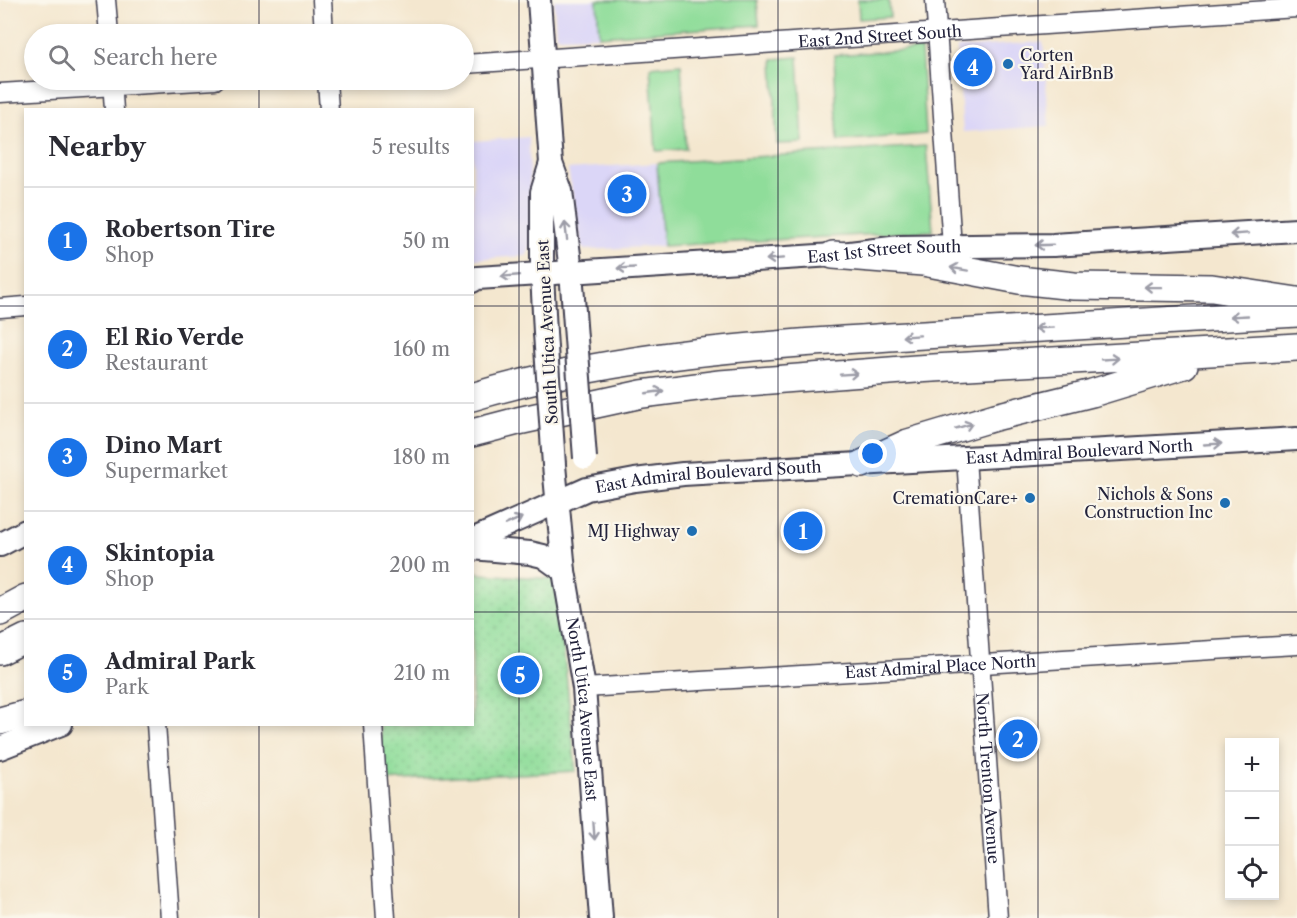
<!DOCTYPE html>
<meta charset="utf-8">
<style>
body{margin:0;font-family:"Libre Caslon Text",serif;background:#f7f7f7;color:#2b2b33}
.controls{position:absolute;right:18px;bottom:18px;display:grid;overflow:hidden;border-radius:0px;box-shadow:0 3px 9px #0003}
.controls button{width:54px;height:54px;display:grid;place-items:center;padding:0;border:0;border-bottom:2px solid #e1e1e2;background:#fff;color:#2b2b33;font:30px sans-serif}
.you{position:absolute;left:873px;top:454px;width:21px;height:21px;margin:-15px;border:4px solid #fff;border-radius:50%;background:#1a73e8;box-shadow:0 0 0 9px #1a73e833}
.badge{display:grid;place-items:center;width:39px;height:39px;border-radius:50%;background:#1a73e8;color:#fff;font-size:20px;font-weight:700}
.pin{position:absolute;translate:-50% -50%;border:3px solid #fff;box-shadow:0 2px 6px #0006}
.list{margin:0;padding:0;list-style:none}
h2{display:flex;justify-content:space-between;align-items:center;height:78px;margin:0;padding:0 24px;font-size:26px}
h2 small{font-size:20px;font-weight:400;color:#7c7c81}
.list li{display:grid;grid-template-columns:39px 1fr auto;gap:18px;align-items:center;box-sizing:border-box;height:108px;padding:0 24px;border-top:2px solid #e1e1e2}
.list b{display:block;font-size:22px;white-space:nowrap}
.list p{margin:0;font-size:20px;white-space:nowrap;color:#7c7c81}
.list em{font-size:20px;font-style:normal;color:#7c7c81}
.icon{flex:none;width:33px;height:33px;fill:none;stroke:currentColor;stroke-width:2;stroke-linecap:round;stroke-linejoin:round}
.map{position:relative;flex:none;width:1297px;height:918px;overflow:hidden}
.search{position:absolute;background:#fff;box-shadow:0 3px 9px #0003;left:24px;top:24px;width:450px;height:66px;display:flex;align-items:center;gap:15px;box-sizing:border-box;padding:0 21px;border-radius:33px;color:#7c7c81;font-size:22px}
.panel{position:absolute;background:#fff;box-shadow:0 3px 9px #0003;left:24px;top:108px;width:450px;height:618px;border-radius:0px}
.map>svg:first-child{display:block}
</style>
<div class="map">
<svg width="1297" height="918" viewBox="0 0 1297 918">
<defs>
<pattern id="park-dots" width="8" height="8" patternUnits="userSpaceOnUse" patternTransform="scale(1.5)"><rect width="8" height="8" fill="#8fdd9a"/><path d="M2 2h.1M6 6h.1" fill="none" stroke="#7bbd86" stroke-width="1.8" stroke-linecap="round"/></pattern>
</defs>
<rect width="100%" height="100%" fill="#fbf7ec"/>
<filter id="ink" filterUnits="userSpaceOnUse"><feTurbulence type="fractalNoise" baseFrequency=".0167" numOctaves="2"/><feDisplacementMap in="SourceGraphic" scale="12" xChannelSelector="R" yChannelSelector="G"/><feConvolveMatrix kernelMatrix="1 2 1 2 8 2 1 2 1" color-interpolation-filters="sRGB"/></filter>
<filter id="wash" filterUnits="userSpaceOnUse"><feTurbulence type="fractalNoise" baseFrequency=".008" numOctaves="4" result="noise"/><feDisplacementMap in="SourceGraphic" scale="24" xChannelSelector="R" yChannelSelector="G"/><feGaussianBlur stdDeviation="1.35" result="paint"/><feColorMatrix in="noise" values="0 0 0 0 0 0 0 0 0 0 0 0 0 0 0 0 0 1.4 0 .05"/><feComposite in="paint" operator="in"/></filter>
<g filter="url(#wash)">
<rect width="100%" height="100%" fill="#f4e7cf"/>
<path fill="#dbd6f7" d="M554,0H597L599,36L560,37L556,35Z
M1043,42L1049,126L963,132L957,48Z
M529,137L531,243L528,253L526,256L473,259V141Z
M657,163L663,246L585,250L582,248L568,169Z"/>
<path fill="#8fdd9a" stroke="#58806a" stroke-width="1.5" d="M597,0H757L759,25L599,36Z
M858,0H889L890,17L859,19Z
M921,49L926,134L838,141L834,55Z
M798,57L803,143L777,144L773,59Z
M681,64L686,149L656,151L650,67Z
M926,146L933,231L663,246L657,163Z"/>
<path fill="url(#park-dots)" stroke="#58806a" stroke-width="1.5" d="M473,570L481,574L554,579L561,625L576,771L384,781L380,725L472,724Z"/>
</g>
<g filter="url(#ink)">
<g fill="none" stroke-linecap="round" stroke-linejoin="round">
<defs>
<g id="minor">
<path d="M106,0L109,34"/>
<path d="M322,0L324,34"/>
<path d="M935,0L952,247"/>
<path id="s1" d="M464,64L1297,8"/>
<path d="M112,80L114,110"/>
<path d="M327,80L329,110"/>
<path d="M0,93L215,80"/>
<path d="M0,308L26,306"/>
<path id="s2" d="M966,458L998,918"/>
<path id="s3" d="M584,688L1297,645"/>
<path d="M156,724L170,918"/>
<path d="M373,724L386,918"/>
</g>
<g id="major">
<path d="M539,0L551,163L561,191L571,271L575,325"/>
<path id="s4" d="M472,281L477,278L833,255L900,247L1053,245L1297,230"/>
<path d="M545,333L542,273V192L551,163"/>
<path id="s5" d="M554,465L564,571L584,688L601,918"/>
<path id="s6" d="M472,540L587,489L635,480L683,474L1297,439"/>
<path d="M0,545L26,531"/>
<path d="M472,548L530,553L543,556L564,571"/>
<path d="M0,748L61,724"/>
</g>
<path id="highway" d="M833,255L923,262L1019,280L1074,286L1212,288L1297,301
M472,397C614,354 760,345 907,336C1037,328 1167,320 1297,313
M472,433L518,421L642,394L720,384L916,369L1297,347
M862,464L908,443L995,417L1092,393L1184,365
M0,612L26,598
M0,651L26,638
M0,721L26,714"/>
</defs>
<use href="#minor" stroke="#424051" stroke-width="21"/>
<use href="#major" stroke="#424051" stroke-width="26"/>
<use href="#highway" stroke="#424051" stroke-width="30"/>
<use href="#minor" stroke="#fff" stroke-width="18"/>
<use href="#major" stroke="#fff" stroke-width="22"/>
<use href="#highway" stroke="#fff" stroke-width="27"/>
<defs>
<path id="major-bridge" d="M575,325L585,458
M545,333L554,465"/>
</defs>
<use href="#major-bridge" stroke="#424051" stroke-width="26" stroke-linecap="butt"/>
<use href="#major-bridge" stroke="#fff" stroke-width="22"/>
</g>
<defs><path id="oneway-shaft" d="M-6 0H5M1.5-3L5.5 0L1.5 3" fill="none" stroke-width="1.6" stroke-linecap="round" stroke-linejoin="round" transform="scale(1.5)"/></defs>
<g stroke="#9c9ca7">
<use href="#oneway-shaft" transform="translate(566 231) rotate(-97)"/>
<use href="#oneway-shaft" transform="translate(1239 234) rotate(176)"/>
<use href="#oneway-shaft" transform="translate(1044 245) rotate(178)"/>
<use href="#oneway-shaft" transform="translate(775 259) rotate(176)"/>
<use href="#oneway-shaft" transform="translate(626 268) rotate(177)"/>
<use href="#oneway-shaft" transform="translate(959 269) rotate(-170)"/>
<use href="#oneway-shaft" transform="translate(510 276) rotate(175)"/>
<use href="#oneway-shaft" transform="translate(1153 287) rotate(-179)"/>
<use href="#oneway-shaft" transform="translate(1239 316) rotate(177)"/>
<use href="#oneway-shaft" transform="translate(1044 328) rotate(177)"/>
<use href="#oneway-shaft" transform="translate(911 336) rotate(176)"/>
<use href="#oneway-shaft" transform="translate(1110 359) rotate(-3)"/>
<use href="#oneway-shaft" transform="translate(849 374) rotate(-4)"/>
<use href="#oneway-shaft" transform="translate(655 392) rotate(-8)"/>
<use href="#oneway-shaft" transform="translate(964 426) rotate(-17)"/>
<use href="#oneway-shaft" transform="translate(1213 444) rotate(-3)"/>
<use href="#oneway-shaft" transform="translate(514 521) rotate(-24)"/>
<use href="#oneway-shaft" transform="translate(594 831) rotate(86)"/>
</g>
</g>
<path fill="none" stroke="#22223b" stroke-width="1.5" stroke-opacity="0.55" d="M259,0V34M519,0V918M778,0V918M1038,0V918M259,80V110M0,306H26M472,306H1297M0,612H26M472,612H1297M259,724V918"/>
<g fill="#1f6fb2" stroke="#fbf7ec" stroke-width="2">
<circle cx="1008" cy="64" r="6"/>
<circle cx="1030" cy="498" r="6"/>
<circle cx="1225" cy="503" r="6"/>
<circle cx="692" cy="531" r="6"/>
</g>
<g text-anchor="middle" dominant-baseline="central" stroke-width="4.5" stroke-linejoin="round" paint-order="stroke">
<g font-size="16" fill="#22223b" stroke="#fbf7ec">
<text stroke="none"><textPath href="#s1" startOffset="417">East 2nd Street South</textPath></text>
<text stroke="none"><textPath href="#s4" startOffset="414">East 1st Street South</textPath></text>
<text transform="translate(547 332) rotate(-93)">South Utica Avenue East</text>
<text stroke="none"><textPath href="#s6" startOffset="620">East Admiral Boulevard North</textPath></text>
<text stroke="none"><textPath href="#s6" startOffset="248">East Admiral Boulevard South</textPath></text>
<text stroke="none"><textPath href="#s3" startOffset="357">East Admiral Place North</textPath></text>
<text stroke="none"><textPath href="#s5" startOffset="246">North Utica Avenue East</textPath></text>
<text stroke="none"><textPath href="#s2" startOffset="321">North Trenton Avenue</textPath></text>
</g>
<g font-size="16" fill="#22223b" stroke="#fbf7ec" text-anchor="end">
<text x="1020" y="55" text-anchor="start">Corten<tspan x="1020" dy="18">Yard AirBnB</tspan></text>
<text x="1213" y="494">Nichols &amp; Sons<tspan x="1213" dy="18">Construction Inc</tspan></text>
<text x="1018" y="498">CremationCare+</text>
<text x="680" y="531">MJ Highway</text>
</g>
</g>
</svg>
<div class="controls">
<button>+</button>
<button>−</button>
<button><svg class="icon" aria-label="locate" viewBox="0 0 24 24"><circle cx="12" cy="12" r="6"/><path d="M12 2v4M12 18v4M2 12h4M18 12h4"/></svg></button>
</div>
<div class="you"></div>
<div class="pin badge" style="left:803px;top:531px">1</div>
<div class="pin badge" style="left:1018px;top:739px">2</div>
<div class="pin badge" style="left:627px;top:194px">3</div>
<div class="pin badge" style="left:973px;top:67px">4</div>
<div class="pin badge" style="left:520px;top:675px">5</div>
<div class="search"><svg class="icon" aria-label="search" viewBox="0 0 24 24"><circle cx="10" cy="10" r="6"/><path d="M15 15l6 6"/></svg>Search here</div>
<section class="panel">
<h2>Nearby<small>5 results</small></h2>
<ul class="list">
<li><span class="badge">1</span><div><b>Robertson Tire</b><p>Shop</p></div><em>50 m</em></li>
<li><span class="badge">2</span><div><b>El Rio Verde</b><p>Restaurant</p></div><em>160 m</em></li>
<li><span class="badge">3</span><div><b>Dino Mart</b><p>Supermarket</p></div><em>180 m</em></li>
<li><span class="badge">4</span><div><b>Skintopia</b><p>Shop</p></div><em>200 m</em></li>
<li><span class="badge">5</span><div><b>Admiral Park</b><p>Park</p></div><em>210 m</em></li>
</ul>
</section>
</div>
